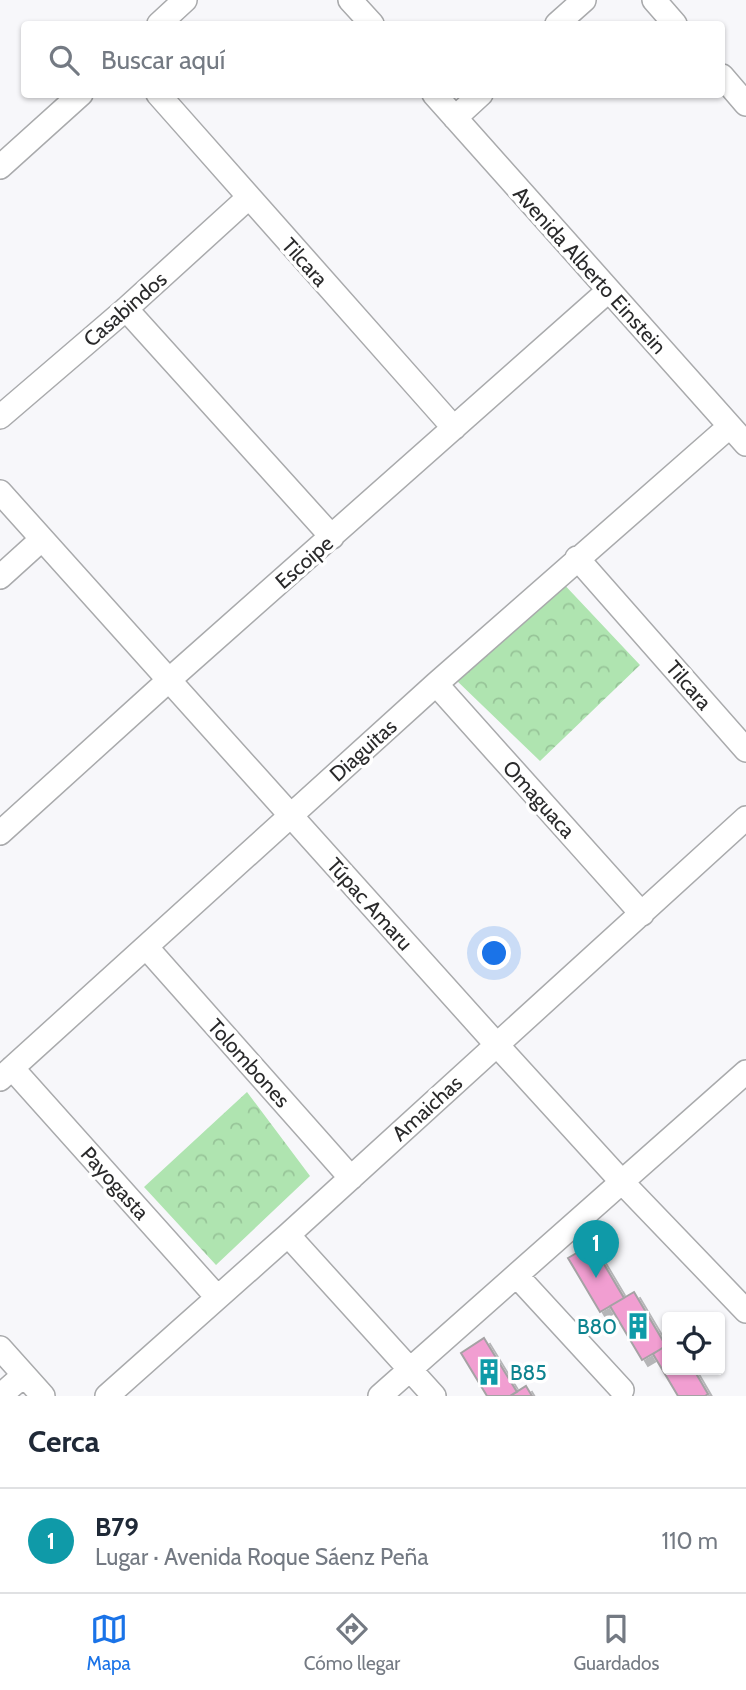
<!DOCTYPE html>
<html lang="es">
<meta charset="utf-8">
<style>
body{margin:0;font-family:Cabin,sans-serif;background:#f6f6f7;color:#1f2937}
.controls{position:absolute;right:21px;bottom:21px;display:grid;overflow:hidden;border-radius:7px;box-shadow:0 2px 5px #0004}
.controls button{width:63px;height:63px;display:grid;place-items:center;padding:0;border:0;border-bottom:2px solid #e0e1e3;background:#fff;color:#1f2937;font:35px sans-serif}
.you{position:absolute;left:495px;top:954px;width:24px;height:24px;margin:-18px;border:5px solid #fff;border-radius:50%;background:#1a73e8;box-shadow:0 0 0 10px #1a73e833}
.badge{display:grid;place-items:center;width:46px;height:46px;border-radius:50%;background:#1a73e8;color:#fff;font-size:23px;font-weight:700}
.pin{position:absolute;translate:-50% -58px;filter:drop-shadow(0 2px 4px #0008)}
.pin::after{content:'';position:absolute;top:37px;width:24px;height:21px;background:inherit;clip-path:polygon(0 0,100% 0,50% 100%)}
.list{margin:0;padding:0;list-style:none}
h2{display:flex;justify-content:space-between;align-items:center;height:91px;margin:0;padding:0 28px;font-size:30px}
h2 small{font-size:23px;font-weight:400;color:#747a83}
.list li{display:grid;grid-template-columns:46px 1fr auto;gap:21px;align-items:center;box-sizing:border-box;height:105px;padding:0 28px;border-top:2px solid #e0e1e3}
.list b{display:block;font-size:26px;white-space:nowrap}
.list p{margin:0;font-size:23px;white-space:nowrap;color:#747a83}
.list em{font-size:23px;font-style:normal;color:#747a83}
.icon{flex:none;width:38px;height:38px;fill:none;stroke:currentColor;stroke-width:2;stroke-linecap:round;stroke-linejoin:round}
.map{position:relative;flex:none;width:746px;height:1396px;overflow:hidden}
.search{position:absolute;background:#fff;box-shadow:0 2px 5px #0004;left:21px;right:21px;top:21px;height:77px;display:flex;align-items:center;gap:18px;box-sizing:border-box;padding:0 24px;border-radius:7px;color:#747a83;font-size:26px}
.sheet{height:196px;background:#fff}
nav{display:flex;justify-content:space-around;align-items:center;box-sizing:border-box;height:98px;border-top:2px solid #e0e1e3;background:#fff;font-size:19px;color:#747a83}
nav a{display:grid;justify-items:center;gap:4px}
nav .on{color:#1a73e8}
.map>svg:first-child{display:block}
</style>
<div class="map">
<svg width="746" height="1396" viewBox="0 0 746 1396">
<defs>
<pattern id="park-crowns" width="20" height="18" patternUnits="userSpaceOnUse" patternTransform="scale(1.75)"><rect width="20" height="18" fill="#afe4b0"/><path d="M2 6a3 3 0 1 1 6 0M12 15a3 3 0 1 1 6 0" fill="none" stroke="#97c498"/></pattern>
<filter id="shadow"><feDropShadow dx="6" dy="6" stdDeviation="0" flood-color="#0004"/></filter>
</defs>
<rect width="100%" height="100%" fill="#f7f7fa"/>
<path fill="url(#park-crowns)" d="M559,579L640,665L540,761L455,679Z
M247,1092L310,1176L216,1265L144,1187Z"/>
<path fill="#f19ed1" stroke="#a5a2a4" stroke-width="2" filter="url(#shadow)" d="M592,1244L624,1298L600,1312L568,1258Z
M634,1292L666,1346L642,1360L610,1306Z
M484,1338L517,1392L510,1396H487L461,1353Z
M667,1345V1370H694L708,1394L705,1396H678L653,1354Z
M526,1386L532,1396H510Z"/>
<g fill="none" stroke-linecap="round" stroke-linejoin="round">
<defs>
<path id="minor" d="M350,0L372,24
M654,0L675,24
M159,24L185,0
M557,24L584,0
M722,76L746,104
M158,94L454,428
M434,94L746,444
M455,118L481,94
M0,167L81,94
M126,309L332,537
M0,417L126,309L248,198
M0,492L497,1045L622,1182L746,1311
M577,558L746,750
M0,577L42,539
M436,684L642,914
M0,833L169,680L608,291
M147,948L351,1178
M12,1068L217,1297
M0,1079L436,684L730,426
M288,1235L434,1396
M517,1276L622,1390
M0,1348L43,1396
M0,1396L24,1375
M107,1396L288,1235L746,818
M380,1396L746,1072"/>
</defs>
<use href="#minor" stroke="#a9aaac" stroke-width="26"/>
<use href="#minor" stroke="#fff" stroke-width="23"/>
</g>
<defs>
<symbol id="building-bare" viewBox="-9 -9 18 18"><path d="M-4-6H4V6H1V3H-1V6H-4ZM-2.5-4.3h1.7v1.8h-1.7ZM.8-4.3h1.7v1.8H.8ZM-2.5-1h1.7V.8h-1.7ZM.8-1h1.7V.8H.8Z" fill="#0f9aa8" stroke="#fff" stroke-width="2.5" paint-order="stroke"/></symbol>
</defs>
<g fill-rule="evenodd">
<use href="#building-bare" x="619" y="1307" width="38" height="38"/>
<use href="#building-bare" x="470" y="1353" width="38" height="38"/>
</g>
<g text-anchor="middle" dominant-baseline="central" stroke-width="7" stroke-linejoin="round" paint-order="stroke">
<g font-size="21" fill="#2a2a2b" stroke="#fff">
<text transform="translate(305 262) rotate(48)">Tilcara</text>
<text transform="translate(590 270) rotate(48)">Avenida Alberto Einstein</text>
<text transform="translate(125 309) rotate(-41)">Casabindos</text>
<text transform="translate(304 562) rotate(-41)">Escoipe</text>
<text transform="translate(689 685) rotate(49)">Tilcara</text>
<text transform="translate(363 750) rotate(-42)">Diaguitas</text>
<text transform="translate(539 799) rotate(48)">Omaguaca</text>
<text transform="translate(370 904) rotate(48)">Túpac Amaru</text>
<text transform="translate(249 1063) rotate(48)">Tolombones</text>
<text transform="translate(427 1108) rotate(-42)">Amaichas</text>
<text transform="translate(115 1183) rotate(48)">Payogasta</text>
</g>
<g font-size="21" fill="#0d838f" stroke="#fff" text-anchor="end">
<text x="617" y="1326">B80</text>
<text x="510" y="1372" text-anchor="start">B85</text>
</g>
</g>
</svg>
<div class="controls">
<button><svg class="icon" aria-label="locate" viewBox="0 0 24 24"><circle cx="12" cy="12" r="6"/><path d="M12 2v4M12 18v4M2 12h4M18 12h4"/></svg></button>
</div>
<div class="you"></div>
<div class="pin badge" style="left:596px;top:1278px;background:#0f9aa8">1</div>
<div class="search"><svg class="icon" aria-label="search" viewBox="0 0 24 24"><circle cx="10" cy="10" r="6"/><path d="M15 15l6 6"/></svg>Buscar aquí</div>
</div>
<section class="sheet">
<h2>Cerca<small></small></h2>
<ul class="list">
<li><span class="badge" style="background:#0f9aa8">1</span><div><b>B79</b><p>Lugar · Avenida Roque Sáenz Peña</p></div><em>110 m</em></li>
</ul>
</section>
<nav>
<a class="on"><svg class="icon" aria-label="map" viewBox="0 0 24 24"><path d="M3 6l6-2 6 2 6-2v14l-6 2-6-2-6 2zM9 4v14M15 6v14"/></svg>Mapa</a>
<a><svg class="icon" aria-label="directions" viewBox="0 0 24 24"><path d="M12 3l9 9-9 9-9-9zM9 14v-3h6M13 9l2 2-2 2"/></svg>Cómo llegar</a>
<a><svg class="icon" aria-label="saved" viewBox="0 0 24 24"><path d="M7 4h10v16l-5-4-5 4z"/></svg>Guardados</a>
</nav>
